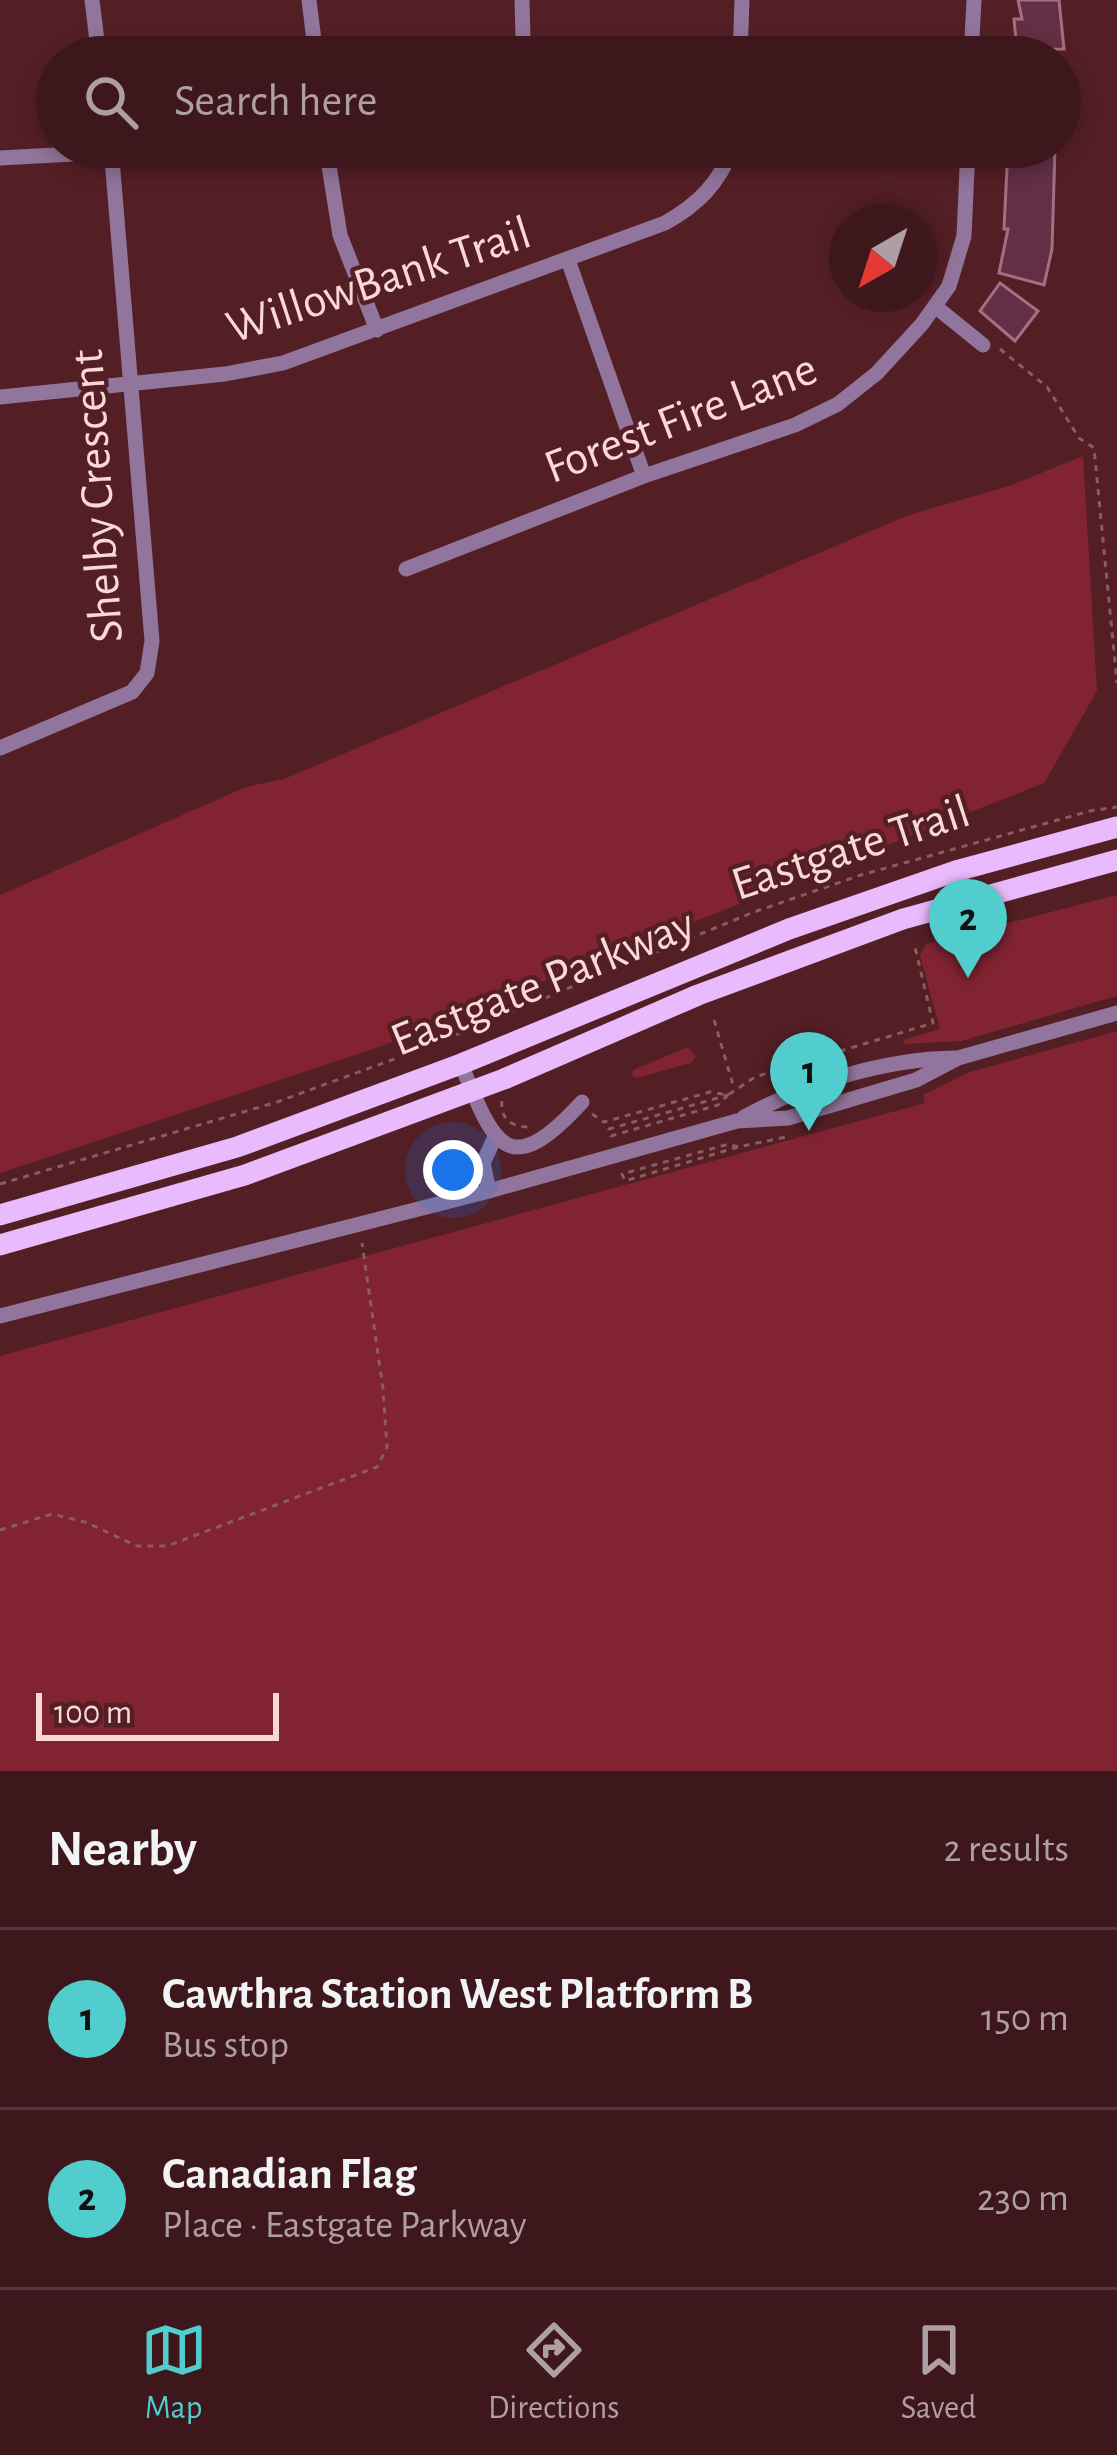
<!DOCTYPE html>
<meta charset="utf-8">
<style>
body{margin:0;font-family:"Alegreya Sans",sans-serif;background:#492429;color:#f1f3f6}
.compass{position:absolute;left:829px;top:204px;width:108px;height:108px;border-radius:50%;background:#3e171c;box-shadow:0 6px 18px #0003;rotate:219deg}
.scale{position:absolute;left:36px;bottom:30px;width:243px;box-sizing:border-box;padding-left:12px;border:6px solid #fad8d9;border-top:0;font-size:33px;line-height:42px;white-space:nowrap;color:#fad8d9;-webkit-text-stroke:9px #531f25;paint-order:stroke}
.you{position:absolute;left:453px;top:1170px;width:42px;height:42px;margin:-30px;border:9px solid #fff;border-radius:50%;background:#1a73e8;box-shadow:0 0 0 18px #1a73e833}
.badge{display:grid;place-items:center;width:78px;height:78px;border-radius:50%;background:#52cdce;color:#111;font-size:39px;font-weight:700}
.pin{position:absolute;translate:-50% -99px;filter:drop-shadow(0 3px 6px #0008)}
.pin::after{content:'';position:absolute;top:63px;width:42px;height:36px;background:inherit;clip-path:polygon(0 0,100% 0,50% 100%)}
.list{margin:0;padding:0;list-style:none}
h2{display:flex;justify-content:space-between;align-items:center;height:156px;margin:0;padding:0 48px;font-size:51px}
h2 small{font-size:39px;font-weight:400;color:#ad9fa3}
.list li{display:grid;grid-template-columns:78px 1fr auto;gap:36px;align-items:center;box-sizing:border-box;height:180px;padding:0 48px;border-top:3px solid #57363b}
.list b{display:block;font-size:45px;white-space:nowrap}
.list p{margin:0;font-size:39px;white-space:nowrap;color:#ad9fa3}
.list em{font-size:39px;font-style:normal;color:#ad9fa3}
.icon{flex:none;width:66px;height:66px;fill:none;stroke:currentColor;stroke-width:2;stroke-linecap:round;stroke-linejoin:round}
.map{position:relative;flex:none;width:1117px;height:1771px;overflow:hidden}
.search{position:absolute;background:#3e171c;box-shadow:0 6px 18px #0003;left:36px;right:36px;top:36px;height:132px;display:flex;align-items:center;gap:30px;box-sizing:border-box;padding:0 42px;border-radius:66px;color:#ad9fa3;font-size:45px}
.sheet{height:516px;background:#3e171c}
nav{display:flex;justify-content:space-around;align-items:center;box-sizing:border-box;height:168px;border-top:3px solid #57363b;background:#3e171c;font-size:33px;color:#ad9fa3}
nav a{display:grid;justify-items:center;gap:6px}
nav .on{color:#52cdce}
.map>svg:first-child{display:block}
</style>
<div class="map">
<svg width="1117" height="1771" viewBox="0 0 1117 1771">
<rect width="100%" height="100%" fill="#531f25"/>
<path fill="#822332" d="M1083,456L1097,691L1044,783L379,1047L0,1173V895L246,787L284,779L909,515L1009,486Z
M1117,895V996L961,1041L904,1044L903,1040L940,1029L920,956L926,944Z
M1117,1031V1771H0V1356L925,1103L923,1095L967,1073Z
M688,1047L696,1057L691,1063L637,1078L632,1076L633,1070Z"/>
<path fill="#622f44" stroke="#a76e83" stroke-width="3" d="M1018,0H1059L1064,49L1017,50L1014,19H1022Z
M1008,147H1055L1052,249L1044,285L999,273L1008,229H1004Z
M1000,283L1038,311L1015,341L980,311Z"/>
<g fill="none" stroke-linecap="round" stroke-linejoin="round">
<path stroke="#8a5c61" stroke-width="3" stroke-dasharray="6 6" stroke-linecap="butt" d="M1000,349L1047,387L1079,438L1094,448L1117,683
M714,1020L734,1088
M728,1095L718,1105L611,1136L609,1129Z
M502,1101C500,1118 511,1127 528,1127
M592,1114L604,1122L710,1092L728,1095L755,1077L933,1023L914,943
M738,1147L729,1144L622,1174L625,1181L738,1147L791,1136
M0,1184L277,1102L416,1051L754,912L861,875L1090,811L1117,807
M0,1530L52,1514L85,1522L137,1546H167L377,1467L387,1447L383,1389L362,1243"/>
<path stroke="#91759c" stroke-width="15" d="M92,0L99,57
M309,0L316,57
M522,0L523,37
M740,57L742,0
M971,57L974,0
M326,147L340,235L377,330
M0,158L111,152
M568,260L644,476
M936,307L983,345
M0,397L225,374L283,363L665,223C699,204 719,183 733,147
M406,569L644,476L795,425L838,404L877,373L922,324L949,286L964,236L968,147
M0,748L132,692L147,673L152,641L111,147
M461,1064C494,1144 507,1184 582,1102
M744,1117C807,1083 884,1059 955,1058
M489,1191L483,1163L495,1137
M0,1316L489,1191L737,1121L788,1118L916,1080L958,1058L1117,1013"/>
<path stroke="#e9bbfc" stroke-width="21" d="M0,1215L237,1147L461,1064L789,929L956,871L1117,827
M0,1245L245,1175L504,1079L698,995L903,919L1117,860"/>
</g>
<g text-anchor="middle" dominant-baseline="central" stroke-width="9" stroke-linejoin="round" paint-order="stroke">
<g font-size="48" fill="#fad8d9" stroke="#531f25">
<text transform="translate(379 281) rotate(-18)">WillowBank Trail</text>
<text transform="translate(681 419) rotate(-21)">Forest Fire Lane</text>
<text transform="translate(98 496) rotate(-94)">Shelby Crescent</text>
<text transform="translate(851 849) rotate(-18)">Eastgate Trail</text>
<text transform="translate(543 983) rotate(-22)">Eastgate Parkway</text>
</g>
</g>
</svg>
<svg class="compass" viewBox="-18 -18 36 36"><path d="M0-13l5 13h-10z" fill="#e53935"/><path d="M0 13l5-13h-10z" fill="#ad9fa3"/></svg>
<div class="scale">100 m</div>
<div class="you"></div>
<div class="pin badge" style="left:809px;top:1131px">1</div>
<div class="pin badge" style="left:968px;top:978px">2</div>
<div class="search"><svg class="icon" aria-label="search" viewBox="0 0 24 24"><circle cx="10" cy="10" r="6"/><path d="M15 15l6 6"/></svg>Search here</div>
</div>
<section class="sheet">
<h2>Nearby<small>2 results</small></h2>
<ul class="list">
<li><span class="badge">1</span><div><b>Cawthra Station West Platform B</b><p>Bus stop</p></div><em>150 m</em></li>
<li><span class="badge">2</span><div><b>Canadian Flag</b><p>Place · Eastgate Parkway</p></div><em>230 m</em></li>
</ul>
</section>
<nav>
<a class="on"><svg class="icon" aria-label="map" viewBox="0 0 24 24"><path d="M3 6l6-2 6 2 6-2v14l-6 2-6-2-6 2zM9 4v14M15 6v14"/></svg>Map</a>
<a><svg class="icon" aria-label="directions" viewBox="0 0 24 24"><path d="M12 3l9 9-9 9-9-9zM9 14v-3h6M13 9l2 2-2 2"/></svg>Directions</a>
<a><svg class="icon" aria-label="saved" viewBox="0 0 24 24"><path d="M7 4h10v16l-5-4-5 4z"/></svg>Saved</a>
</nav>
